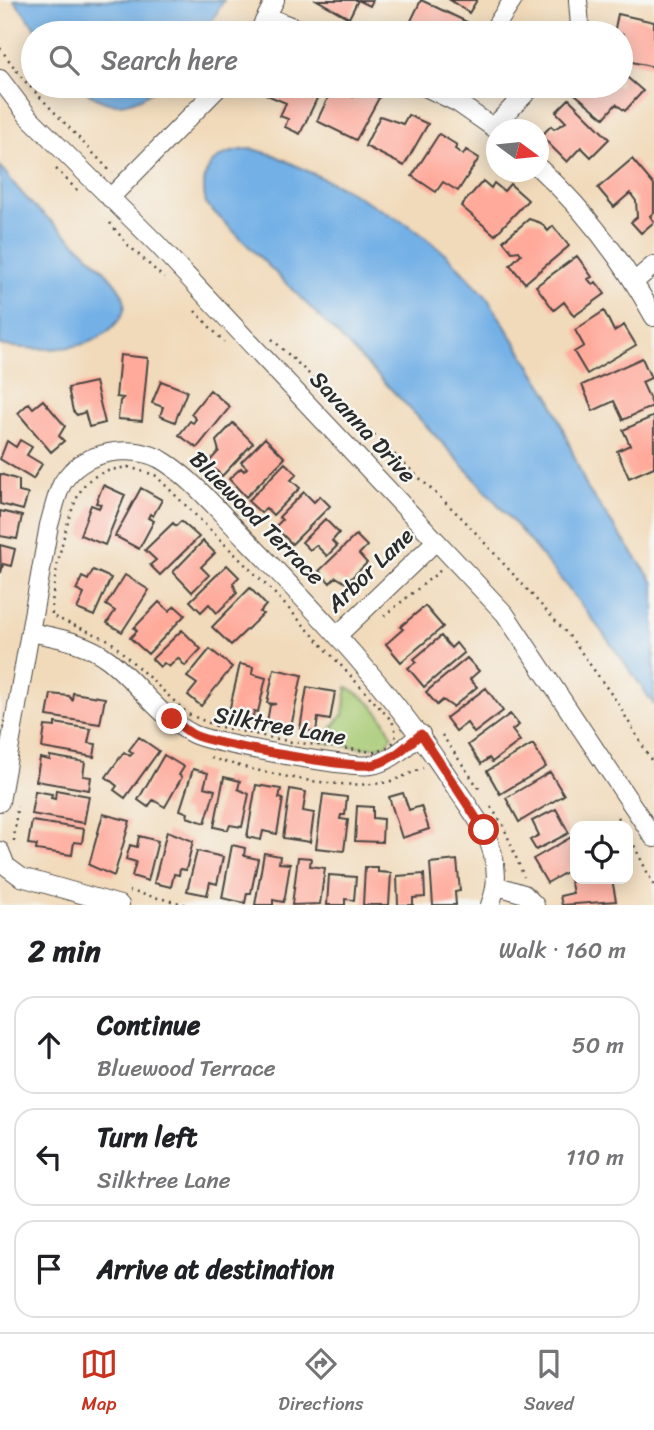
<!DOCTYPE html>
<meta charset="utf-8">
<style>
body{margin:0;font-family:Sriracha,sans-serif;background:#f2f2f2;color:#202124}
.controls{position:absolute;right:21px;bottom:21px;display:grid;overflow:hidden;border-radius:14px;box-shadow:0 4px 18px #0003}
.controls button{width:63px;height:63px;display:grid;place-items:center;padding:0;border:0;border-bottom:2px solid #e0e0e0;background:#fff;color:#202124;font:35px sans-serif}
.compass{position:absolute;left:486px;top:119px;width:63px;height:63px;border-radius:50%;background:#fff;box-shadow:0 4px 18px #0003;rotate:105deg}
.stop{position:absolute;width:21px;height:21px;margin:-16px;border:5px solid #c8321e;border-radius:50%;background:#fff}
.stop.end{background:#c8321e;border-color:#fff;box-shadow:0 2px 7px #0008}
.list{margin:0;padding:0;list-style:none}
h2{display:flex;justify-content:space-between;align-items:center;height:91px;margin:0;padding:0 28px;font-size:30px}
h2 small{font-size:23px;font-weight:400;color:#757577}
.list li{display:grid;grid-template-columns:46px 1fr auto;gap:21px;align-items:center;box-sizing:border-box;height:98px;margin:0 14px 14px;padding:0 14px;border:2px solid #e0e0e0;border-radius:21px}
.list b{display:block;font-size:26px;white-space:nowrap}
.list p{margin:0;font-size:23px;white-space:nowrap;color:#757577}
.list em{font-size:23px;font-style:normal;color:#757577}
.icon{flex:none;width:38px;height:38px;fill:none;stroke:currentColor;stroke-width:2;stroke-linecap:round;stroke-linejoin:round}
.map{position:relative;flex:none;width:654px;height:905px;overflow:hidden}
.search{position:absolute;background:#fff;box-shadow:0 4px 18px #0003;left:21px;right:21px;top:21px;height:77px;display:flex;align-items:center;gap:18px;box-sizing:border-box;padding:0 24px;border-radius:38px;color:#757577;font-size:26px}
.sheet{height:427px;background:#fff}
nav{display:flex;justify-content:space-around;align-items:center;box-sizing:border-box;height:98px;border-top:2px solid #e0e0e0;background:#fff;font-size:19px;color:#757577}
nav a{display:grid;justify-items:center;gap:4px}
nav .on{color:#c8321e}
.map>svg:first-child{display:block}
</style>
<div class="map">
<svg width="654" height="905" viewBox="0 0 654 905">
<rect width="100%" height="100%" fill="#f6f6f2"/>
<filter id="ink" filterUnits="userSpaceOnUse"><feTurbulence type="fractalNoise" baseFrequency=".0143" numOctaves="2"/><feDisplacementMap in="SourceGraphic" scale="14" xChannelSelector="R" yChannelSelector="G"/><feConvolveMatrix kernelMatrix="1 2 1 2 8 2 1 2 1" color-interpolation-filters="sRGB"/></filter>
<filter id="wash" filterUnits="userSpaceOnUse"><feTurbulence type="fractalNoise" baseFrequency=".00686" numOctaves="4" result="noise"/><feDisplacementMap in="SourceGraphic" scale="28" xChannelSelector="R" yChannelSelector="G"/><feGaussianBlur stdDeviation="1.57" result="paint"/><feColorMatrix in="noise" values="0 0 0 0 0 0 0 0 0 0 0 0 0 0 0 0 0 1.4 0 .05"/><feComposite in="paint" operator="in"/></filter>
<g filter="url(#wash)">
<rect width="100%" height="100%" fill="#f1daba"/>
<path fill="#a7ca73" stroke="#697a4f" stroke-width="2" d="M347,687C369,698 383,714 392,736L386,746L363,748L321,742L343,714Z"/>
<path fill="#73b0e6" stroke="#4f6e88" stroke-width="2" d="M14,0H224L205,33H39Z
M81,86H159C133,107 106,112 81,86Z
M252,149L274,155L345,189L412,227L447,255L486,296L550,397L587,488L654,583V705C528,517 365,362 206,204C197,166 217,151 252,149Z
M0,166C11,180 22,195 35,207C54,224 120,278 124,299C128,313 115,326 104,334C80,353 30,350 0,345Z"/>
<g id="blocks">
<path fill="#ffaa9b" d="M317,0H373L370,6L358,0L349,18Z
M421,0L467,22L461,33H419L420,30L409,25Z
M450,0H477L469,13Z
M618,14L654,22V67L623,60V34L614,33Z
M621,72L643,91L625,111L616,104L604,118L575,94L581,86H621Z
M271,86H323L300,134L285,127L288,119L280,116L286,103L267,95Z
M358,88L379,98L356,140L317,121L331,91L339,95L341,91L353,97Z
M569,99L609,139L591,157L581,147L567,162L541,136L551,126L554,129L566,122L556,112Z
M408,115L428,124L404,166L365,146L380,116L403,124Z
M439,134L457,145L455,149L463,155L466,150L479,158L458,191L443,182L436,192L412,176Z
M632,159L654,185V212L650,216L654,222L641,233L631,222L637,217L636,201L630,193L614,207L598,188Z
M483,181L491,188L494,183L504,191L510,184L528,200L495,235L461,206Z
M529,219L541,223L548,231L553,226L569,246L525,283L510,265L521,254L519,251L512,252L503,241Z
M577,256L592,277L588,279L593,285L596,282L605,294L574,316L564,302L554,310L536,286Z
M604,311L614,331L624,325L636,345L587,374L574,352L584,346L575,330Z
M120,355L148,358L142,421L118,419L120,401L123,398L116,397Z
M642,358L651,378L642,382L653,406L623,420L614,401L593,411L582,385Z
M161,381L187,391L175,422L160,416L163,407L152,403Z
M95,382L105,423L89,427L85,412L77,415L73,411L68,388Z
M210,390L230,407L197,448L179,435L190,421L193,423L196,419L191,414Z
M43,400L65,426L59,436L64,441L51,452L18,413L29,403L33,408Z
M654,416V467L629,478L617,451L630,445L623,430Z
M233,423L253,443L222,476L208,463L219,451L216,441Z
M265,438L285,458L246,497L229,479L241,468L244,471L247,468L241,462Z
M20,440L32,447L27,455L42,464L33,479L0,459L7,441L16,447Z
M285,463L297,474L291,480L300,488L273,515L266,508L261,513L248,501Z
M0,474L19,480V492L28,494L23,510L0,504Z
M103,485L125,495L105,545L80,535L91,505L99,508L101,504L96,503Z
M141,488L162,500L153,516L150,514L148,518L154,521L139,549L115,536Z
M304,492L314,502L320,496L330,506L292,544L275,527L282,520L279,517Z
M0,511L22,516L17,539L0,536Z
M325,519L339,533L332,541L337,546L327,556L316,545L310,550L302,542Z
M181,521L199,537L160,575L150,565L156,560L145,550L173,523L176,526Z
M356,535L367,546L359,554L367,563L346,583L336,577L330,583L319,571Z
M203,541L215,553L201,567L209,575L192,592L173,572Z
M0,545L15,549L11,566L3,564L1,573Z
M227,565L239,577L233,583L237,593L217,613L209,604L201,612L190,601Z
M93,570L111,578L94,616L77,609L84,594L76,590L82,577L88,580Z
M125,575L149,590L122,632L107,623L115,611L106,605Z
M250,588L266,605L260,612L263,614L231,645L212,627Z
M159,602L169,611L175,606L185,615L148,654L130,638L137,631L134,628Z
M425,606L443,627L401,662L386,644L403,629L400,627Z
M182,630L201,649L185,666L178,658L169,667L164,663L160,667L152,659Z
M441,636L451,648L456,643L464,653L424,687L408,668L416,662L414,659Z
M210,649L232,667L201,706L188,695L197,684L187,677Z
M467,658L479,671L470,679L477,687L453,707L443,700L437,705L426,692Z
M240,664L253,667L252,674L266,678L258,712L254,711L252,721L228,716Z
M274,669L302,675L291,727L278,724V729L266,727L270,705L276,704L267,703Z
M307,687L335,692L330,720L318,718L316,732L300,729Z
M486,688L503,711L474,733L467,723L456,731L446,718Z
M73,693L105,698L100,724L47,716L51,694L69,696L72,700Z
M510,714L519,725L512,730L520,741L492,762L489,758L481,764L468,745Z
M55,723L91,729L88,743L96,744L94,757L42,748L45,726L55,727Z
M139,737L159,751L125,798L114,790L117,786L106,777L124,752L130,756L133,753L129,750Z
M533,744L546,767L500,794L487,771Z
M164,755L184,767L179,775L182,777L165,807L153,800L148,807L138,800Z
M50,756L85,762L83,776L91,777L89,790L36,781L40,758L50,760Z
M193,769L208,773L204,787L215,790L205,823L187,817L188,813L180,810Z
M550,772L564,795L519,822L506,798Z
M224,777L240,781L238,789L249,794L242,827L230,825L228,830L214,827Z
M256,785L281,789L279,798L283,799L277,834L263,831L261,840L247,837Z
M290,789L306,792L303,811L314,813L310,842L283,838Z
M56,790L89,796L84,823L31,814L35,791L52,794L51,798L55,799Z
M403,793L409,810L421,806L429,829L402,838L389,797Z
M323,794L347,797L345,815H341L340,819L348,820L344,851L316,848Z
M357,806L373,807V818L383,819L382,842L355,841Z
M556,809L569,833L536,850L530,840L539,835L532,821Z
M103,814L130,821L114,876L89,865Z
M32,821L84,829L82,843L74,842L72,855L36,850L37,845L28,844Z
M167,831L193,841L186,870L180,869L179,875L174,874L171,887L154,883Z
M575,835V867L547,883L533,859Z
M139,836L158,841L148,881L132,876L136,862L126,859L130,845L137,847Z
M232,845L245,848L244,856L258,859L251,893H247L245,903L222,898Z
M197,851L223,857L217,884L210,882L207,895L187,891Z
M264,853L280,856L279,863L290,864L285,897L283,902L273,900V905H255Z
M298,857L311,858L310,866L325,868L320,904L292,905Z
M457,860L460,891L455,892L456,905H433L430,863Z
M365,867H378V872L391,873L389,905H363Z
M424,874L425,897L413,898V905H398L397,876Z
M329,875L356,877L354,900L345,899V905H327Z
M570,879H612L616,901L562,905L560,896L573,893Z"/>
</g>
</g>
<g filter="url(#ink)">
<use href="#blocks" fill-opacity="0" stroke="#494540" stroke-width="2"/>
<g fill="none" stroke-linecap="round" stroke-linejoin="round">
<defs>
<path id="minor" d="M268,17L308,33
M258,33L275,0
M491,33L513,0
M577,33L580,27L578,0
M0,79L28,116L157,244L505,614L654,838
M423,86L458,103L497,130
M458,103L466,86
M494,126L533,86
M538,167C584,209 624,262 654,317
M110,198L220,86
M635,281L654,265
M30,632C58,638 86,642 109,660C138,683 160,718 193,734C211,743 353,769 371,765C391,762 406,746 421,734
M339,634L436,541
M0,802L49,525C53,512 56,496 62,484C81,450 134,442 165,462C195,481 221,514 246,539C320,615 392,691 451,781C462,797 474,813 483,829C496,854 501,879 490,905
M0,851L6,866L21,877L120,905
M498,886L524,894L535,905"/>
</defs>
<use href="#minor" stroke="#494540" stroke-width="20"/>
<path stroke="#494540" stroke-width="2.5" stroke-dasharray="2 5" stroke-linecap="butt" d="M0,48L22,78L112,173
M56,169L78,191
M110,223L127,244L164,278
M195,311L224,342
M272,339L464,520L571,638L617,702L654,765
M128,467L155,475L277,596L392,721C400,739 395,746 375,752L292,742L216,726L188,714L109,640L52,616C50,589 68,500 87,482C98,472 114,469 128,467Z
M384,616L441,570
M442,735L480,790
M211,758C260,772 331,790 382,783C396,781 410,773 423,768
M491,807L503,825L524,877
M618,817L624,826
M628,833L654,886
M14,841L17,806
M129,891L188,905"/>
<use href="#minor" stroke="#fff" stroke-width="18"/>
</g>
</g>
<g fill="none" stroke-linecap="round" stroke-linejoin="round" filter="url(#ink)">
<path stroke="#c8321e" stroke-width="9" d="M172,719C179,724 186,731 194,735C214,744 349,768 370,765C390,763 406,746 421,734L484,830"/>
</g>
<g text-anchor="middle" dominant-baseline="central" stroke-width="5" stroke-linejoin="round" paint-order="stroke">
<g font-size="23" fill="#2b2b2b" stroke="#f6f6f2">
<text transform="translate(363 427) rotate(47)">Savanna Drive</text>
<text transform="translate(257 518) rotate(45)">Bluewood Terrace</text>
<text transform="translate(370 570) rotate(-44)">Arbor Lane</text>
<text transform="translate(280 726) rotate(10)">Silktree Lane</text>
</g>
</g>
</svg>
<div class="controls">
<button><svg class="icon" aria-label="locate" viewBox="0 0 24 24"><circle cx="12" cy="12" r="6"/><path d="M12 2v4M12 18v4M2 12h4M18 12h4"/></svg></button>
</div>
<svg class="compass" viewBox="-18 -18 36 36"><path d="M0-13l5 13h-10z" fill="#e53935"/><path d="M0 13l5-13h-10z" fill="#757577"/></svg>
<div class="stop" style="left:484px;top:830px"></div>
<div class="stop end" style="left:172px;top:719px"></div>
<div class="search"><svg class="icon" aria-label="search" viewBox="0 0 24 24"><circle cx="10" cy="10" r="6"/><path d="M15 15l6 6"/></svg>Search here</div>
</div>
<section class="sheet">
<h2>2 min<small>Walk · 160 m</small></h2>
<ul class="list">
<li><svg class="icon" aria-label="ahead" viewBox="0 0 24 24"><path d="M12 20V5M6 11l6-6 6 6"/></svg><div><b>Continue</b><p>Bluewood Terrace</p></div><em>50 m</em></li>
<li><svg class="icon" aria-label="left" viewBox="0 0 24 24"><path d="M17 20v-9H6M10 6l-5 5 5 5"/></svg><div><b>Turn left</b><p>Silktree Lane</p></div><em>110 m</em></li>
<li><svg class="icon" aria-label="arrive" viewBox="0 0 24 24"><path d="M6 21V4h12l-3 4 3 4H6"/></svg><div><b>Arrive at destination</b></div></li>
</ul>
</section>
<nav>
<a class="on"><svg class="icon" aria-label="map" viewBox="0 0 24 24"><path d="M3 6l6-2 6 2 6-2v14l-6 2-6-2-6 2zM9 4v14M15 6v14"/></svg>Map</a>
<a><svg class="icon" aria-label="directions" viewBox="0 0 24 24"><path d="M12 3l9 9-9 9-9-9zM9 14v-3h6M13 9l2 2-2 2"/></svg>Directions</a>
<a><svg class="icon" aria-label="saved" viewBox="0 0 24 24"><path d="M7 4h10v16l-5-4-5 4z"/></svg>Saved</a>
</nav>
